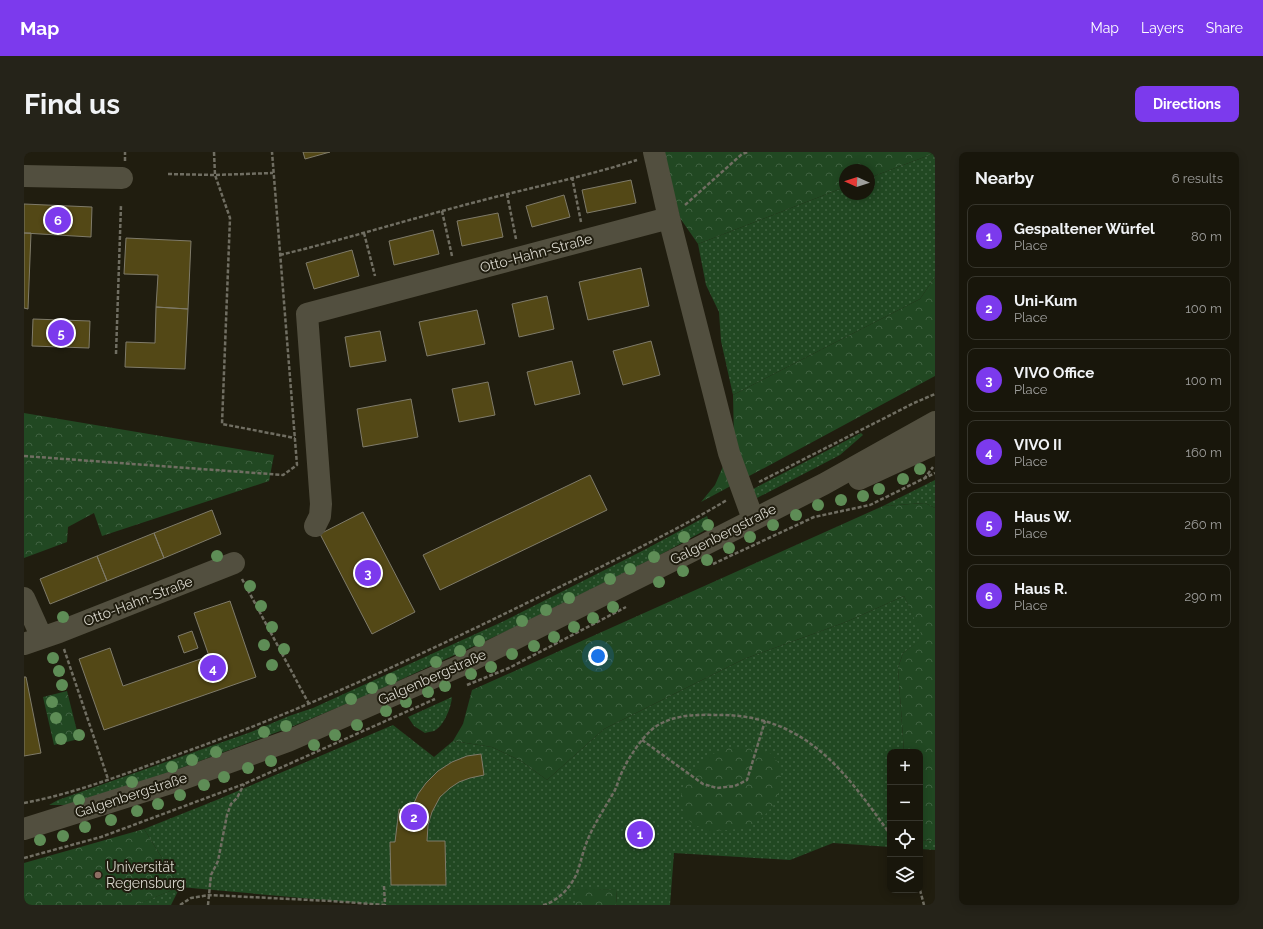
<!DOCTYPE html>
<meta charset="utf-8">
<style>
body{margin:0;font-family:Raleway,sans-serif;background:#252319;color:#f1f3f6}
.controls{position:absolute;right:12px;bottom:12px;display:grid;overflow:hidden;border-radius:8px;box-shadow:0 2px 10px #0003}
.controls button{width:36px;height:36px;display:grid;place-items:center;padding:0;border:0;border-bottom:1px solid #36352c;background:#18160b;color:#f1f3f6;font:20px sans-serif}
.compass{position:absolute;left:815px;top:12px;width:36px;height:36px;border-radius:50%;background:#18160b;box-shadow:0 2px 10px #0003;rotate:273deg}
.you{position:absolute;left:574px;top:504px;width:14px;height:14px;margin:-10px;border:3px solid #fff;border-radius:50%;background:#1a73e8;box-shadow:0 0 0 6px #1a73e833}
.badge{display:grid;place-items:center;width:26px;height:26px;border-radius:50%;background:#7c3aed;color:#fff;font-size:13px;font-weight:700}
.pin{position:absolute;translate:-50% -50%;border:2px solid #fff;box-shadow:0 1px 4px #0006}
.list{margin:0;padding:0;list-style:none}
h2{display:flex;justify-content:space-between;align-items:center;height:52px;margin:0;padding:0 16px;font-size:17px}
h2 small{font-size:13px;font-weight:400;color:#9f9f9d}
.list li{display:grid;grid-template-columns:26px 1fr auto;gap:12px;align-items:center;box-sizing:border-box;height:64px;margin:0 8px 8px;padding:0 8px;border:1px solid #36352c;border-radius:8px}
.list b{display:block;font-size:15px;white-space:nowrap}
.list p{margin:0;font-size:13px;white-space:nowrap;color:#9f9f9d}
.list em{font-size:13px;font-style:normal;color:#9f9f9d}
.icon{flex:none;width:22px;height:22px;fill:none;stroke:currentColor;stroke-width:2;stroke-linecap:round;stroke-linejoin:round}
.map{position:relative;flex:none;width:911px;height:753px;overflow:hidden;border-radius:8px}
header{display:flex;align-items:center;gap:24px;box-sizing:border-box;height:56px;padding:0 20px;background:#7c3aed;color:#fff}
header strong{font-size:19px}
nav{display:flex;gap:22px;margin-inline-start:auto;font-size:14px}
.intro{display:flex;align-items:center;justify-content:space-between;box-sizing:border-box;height:96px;padding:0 24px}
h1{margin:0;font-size:28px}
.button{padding:10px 18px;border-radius:8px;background:#7c3aed;color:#fff;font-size:14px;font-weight:700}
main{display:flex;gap:24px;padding:0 24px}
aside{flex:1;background:#18160b;border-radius:8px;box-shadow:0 2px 10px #0003}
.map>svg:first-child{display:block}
</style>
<header>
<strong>Map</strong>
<nav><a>Map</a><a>Layers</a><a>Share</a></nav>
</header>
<div class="intro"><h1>Find us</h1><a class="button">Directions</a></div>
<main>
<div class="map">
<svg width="911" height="753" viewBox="0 0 911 753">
<defs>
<pattern id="grass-dots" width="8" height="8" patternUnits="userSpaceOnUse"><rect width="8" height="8" fill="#214822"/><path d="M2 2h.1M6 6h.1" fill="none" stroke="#406241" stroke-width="1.8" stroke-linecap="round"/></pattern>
<pattern id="forest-crowns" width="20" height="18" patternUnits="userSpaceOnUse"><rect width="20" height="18" fill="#214822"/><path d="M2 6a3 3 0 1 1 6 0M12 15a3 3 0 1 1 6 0" fill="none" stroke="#406241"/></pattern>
</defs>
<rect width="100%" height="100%" fill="#201d0f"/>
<path fill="url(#grass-dots)" d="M911,1V125L896,147L709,243L697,189L695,160L682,133L674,92L821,35V42H845V26Z
M837,281L839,283L816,303L733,346L729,337Z
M911,328V356L901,351L859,354Z
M683,364L687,375L634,404L485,478L339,545L267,575L122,629L49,653H25L34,648L227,580L265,564L289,556L480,469L622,397Z
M880,444L900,486L879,501L874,516L880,600H866V695L809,691L766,708L650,701L646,753H592L593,738L552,737L551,753H356L156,735L147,753H111L156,735L120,677L195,647L369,573L410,605L429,589L468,595L497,609L523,628L580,577L720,507L822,470Z
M428,545C427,556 420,574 410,579C407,580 403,580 401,581L390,574L384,565Z
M896,688L911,689V698L896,697Z"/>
<path fill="url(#forest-crowns)" d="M640,0H911V1L845,26V18H821V35L674,92L656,66Z
M911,125V224L677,350L691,333L710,289L709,243L896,147Z
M0,261L250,303L245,329L78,384L70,361L44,375L43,390L0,406Z
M901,351L911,356V689L896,688V600H880L874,516L879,501L899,486L880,444L822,470L720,507L580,577L523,628L497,609L468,595L429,589L439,572L448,538L859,354Z
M43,539L55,587L30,593L19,545Z
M716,595L737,598L748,602L755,612L757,619L756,637L749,654L737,667L721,676L703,678L685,679L671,673L661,666L656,648L661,626L671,615L685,604L701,596Z
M120,677L156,735L112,753H0V711Z
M551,736L593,738L592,753H551Z"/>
<path fill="#534816" stroke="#7f7b6a" d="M279,0H306L281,7Z
M607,28L612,51L563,61L558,38Z
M540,43L546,65L508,75L502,54Z
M0,52L68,55L67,85L0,81Z
M474,61L479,85L438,94L433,69Z
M409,78L415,102L370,113L365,89Z
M0,81H7L4,157L0,156Z
M102,86L167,89L164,157L132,155L134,123L100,122Z
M328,98L335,124L290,137L282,111Z
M617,116L625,154L564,168L555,130Z
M523,144L530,177L495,185L488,152Z
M132,155L164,157L161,217L101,215L102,190L131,191Z
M453,158L461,192L403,204L395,170Z
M9,167L66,169L65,196L8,194Z
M356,179L362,209L326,215L321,185Z
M627,189L636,223L599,233L589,199Z
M548,209L556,242L511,253L503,220Z
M464,230L471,263L435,270L428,237Z
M387,247L394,285L339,295L333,257Z
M566,323L583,358L416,438L399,403Z
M188,358L197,382L140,406L130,381Z
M339,360L391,460L348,482L296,382Z
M130,381L140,406L83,429L73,404Z
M73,404L83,429L26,452L16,427Z
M206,449L232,525L80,578L55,507L86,496L99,534L185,504L170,461Z
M168,479L174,496L160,501L154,484Z
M0,525H2L17,601L0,604Z
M457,602L460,623L446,626L435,630L426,636L416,645L408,660L404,673L403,689H421L422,733H367L366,690H371L375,657L386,660L394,642L402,631L414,619L428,610L443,604Z"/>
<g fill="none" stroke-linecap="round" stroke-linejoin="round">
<path stroke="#706e62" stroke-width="2.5" stroke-dasharray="4 2" stroke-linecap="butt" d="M190,0L191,23L206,66L198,272L271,286
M101,9V0
M144,22L191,23L249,21
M548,25L557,70
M483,42L492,87
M661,53L718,2L724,0
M418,59L428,104
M340,81L351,124
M256,103C322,87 386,67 452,50C505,36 560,25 613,8
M92,202L97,53
M0,304L259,323L273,313L248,0
M900,327L909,315
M735,330L890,251L911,242
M689,412L790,365L846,353L911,321
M218,427L285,552
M40,497L84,627
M443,533L485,516L602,455
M618,588L679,632L693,636L711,634L723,628L741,569
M0,651C58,640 113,617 169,597C286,555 399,502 511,447C576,415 641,385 703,348
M0,706L77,685L220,632L411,547
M360,734L361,753
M896,738L900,753
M156,753L167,746L185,743L307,749L361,753
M184,753L187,723L194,709L203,663L207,652L213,646L220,632
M519,753C535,749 549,733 554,718C557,709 559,700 562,692C569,673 581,656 591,638C594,631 596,623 600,616C606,603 623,578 636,572C656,561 679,563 701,563C784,566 822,621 866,682"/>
<path stroke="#524f3f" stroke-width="22" d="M630,0L645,66
M0,24L98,26
M835,327L911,292
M291,374L296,364L297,352L283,162L645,66L705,301L729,367
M0,446L18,486
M0,492L35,480L210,411
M0,677L156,628L264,589L436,514L664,401L800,332L911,270"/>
</g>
<g fill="#5e8d56">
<circle cx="896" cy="317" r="6"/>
<circle cx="879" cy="327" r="6"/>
<circle cx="855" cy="337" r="6"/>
<circle cx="839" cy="344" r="6"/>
<circle cx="817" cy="348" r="6"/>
<circle cx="794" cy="353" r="6"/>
<circle cx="772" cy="363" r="6"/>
<circle cx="684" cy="373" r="6"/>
<circle cx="749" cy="373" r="6"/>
<circle cx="660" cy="385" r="6"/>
<circle cx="726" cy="385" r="6"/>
<circle cx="705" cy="396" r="6"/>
<circle cx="193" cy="404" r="6"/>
<circle cx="630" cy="405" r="6"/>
<circle cx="683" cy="408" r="6"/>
<circle cx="606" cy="417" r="6"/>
<circle cx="659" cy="419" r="6"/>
<circle cx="586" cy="427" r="6"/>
<circle cx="635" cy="430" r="6"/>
<circle cx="226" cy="434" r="6"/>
<circle cx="545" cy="446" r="6"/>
<circle cx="237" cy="454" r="6"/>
<circle cx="589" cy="455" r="6"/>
<circle cx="522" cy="458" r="6"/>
<circle cx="39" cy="465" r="6"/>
<circle cx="569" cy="466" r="6"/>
<circle cx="498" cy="469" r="6"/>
<circle cx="248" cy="475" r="6"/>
<circle cx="550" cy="475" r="6"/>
<circle cx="530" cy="485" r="6"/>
<circle cx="455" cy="489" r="6"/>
<circle cx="240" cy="493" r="6"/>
<circle cx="510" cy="494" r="6"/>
<circle cx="260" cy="497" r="6"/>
<circle cx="436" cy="499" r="6"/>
<circle cx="488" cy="502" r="6"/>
<circle cx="29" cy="506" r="6"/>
<circle cx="412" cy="510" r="6"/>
<circle cx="248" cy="513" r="6"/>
<circle cx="467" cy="515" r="6"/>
<circle cx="35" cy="519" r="6"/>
<circle cx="447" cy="522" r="6"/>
<circle cx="367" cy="527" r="6"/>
<circle cx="38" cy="533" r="6"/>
<circle cx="421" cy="534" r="6"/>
<circle cx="348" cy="536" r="6"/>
<circle cx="404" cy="540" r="6"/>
<circle cx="327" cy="547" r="6"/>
<circle cx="28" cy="550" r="6"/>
<circle cx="382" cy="550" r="6"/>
<circle cx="362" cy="559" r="6"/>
<circle cx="32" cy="566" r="6"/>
<circle cx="333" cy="573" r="6"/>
<circle cx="262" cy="574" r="6"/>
<circle cx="240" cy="580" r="6"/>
<circle cx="55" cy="583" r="6"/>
<circle cx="311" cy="583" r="6"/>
<circle cx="37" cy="587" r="6"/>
<circle cx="290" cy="593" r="6"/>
<circle cx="192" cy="600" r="6"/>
<circle cx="168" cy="608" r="6"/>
<circle cx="247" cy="609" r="6"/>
<circle cx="148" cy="615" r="6"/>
<circle cx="224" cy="616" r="6"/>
<circle cx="200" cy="625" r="6"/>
<circle cx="108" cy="630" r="6"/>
<circle cx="180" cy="633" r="6"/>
<circle cx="156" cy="643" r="6"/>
<circle cx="55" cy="648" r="6"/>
<circle cx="134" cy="652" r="6"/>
<circle cx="113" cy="659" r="6"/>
<circle cx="87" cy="668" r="6"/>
<circle cx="61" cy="675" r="6"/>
<circle cx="39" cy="684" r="6"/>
<circle cx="16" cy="688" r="6"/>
</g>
<circle fill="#8d6e63" stroke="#201d0f" stroke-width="1.5" cx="74" cy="723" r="4"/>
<g text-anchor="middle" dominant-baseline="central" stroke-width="4" stroke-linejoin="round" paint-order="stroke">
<g font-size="14" fill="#d8d6cc" stroke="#201d0f">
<text transform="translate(512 101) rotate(-15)">Otto-Hahn-Straße</text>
<text transform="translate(699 382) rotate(-27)">Galgenbergstraße</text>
<text transform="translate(114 449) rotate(-21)">Otto-Hahn-Straße</text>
<text transform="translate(408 525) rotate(-24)">Galgenbergstraße</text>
<text transform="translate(107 643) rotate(-18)">Galgenbergstraße</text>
</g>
<g font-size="14" fill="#d8d6cc" stroke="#201d0f" text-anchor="start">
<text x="82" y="715">Universität<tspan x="82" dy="16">Regensburg</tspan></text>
</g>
</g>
</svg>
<div class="controls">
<button>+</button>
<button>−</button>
<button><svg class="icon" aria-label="locate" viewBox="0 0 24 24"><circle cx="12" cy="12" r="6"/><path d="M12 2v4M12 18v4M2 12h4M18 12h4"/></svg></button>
<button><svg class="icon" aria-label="layers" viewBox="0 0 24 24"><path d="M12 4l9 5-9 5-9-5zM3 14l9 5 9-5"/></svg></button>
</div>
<svg class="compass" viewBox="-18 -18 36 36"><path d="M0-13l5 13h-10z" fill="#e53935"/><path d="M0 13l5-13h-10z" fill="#9f9f9d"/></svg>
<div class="you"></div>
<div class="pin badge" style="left:616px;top:682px">1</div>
<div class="pin badge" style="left:390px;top:665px">2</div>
<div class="pin badge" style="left:344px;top:421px">3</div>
<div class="pin badge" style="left:189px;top:516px">4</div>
<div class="pin badge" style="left:37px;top:181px">5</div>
<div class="pin badge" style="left:34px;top:68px">6</div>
</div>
<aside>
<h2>Nearby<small>6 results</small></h2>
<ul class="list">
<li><span class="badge">1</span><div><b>Gespaltener Würfel</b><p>Place</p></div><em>80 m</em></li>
<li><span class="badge">2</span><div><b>Uni-Kum</b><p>Place</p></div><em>100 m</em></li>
<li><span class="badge">3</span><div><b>VIVO Office</b><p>Place</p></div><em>100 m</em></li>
<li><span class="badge">4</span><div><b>VIVO II</b><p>Place</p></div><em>160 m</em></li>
<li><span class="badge">5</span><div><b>Haus W.</b><p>Place</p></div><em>260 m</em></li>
<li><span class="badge">6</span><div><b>Haus R.</b><p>Place</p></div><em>290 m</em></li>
</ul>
</aside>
</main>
